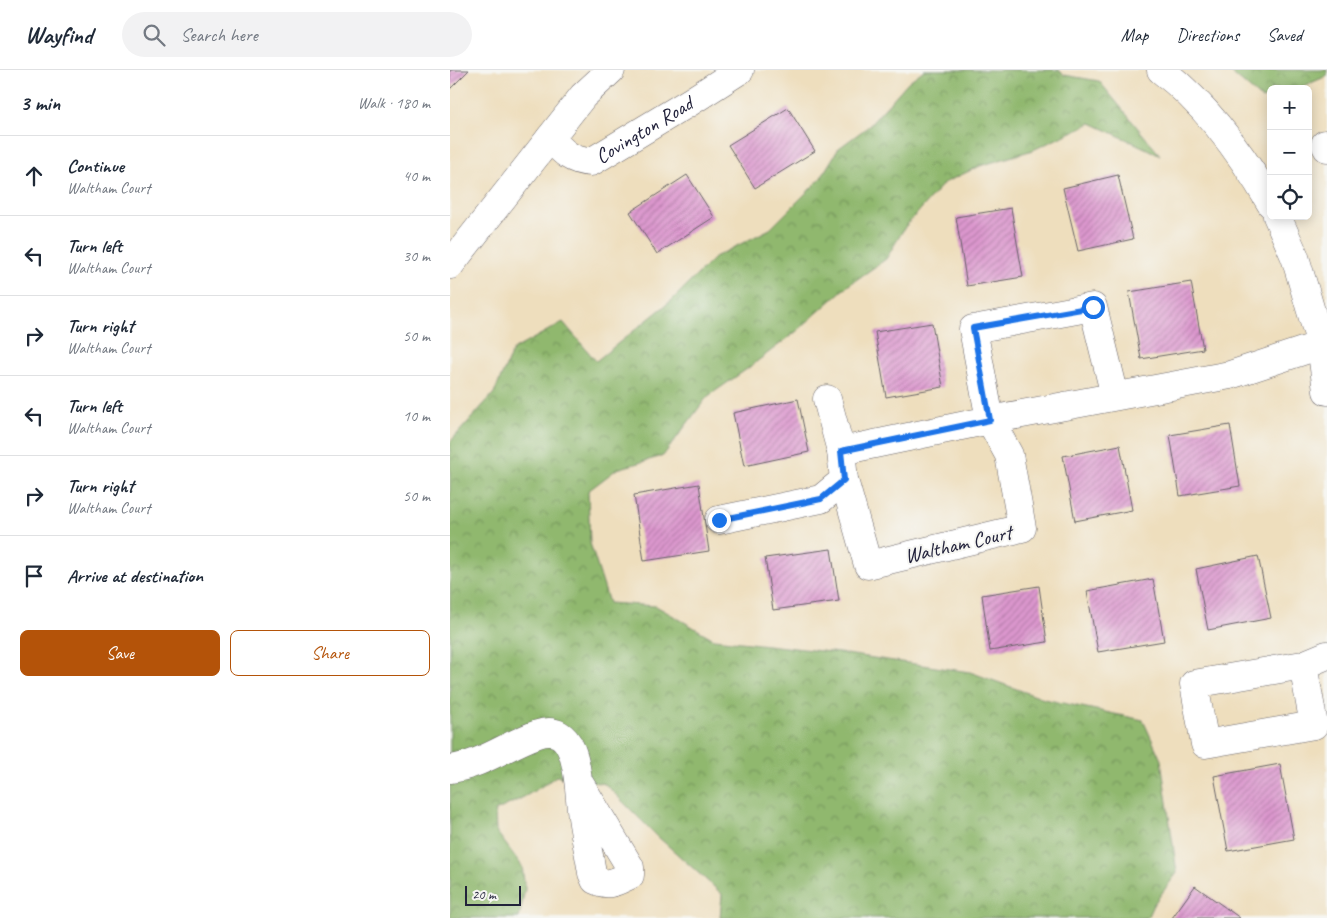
<!DOCTYPE html>
<meta charset="utf-8">
<style>
body{margin:0;font-family:Caveat,sans-serif;background:#f2f2f3;color:#1f2937}
.controls{position:absolute;right:15px;top:15px;display:grid;overflow:hidden;border-radius:8px;box-shadow:0 2px 12px #0003}
.controls button{width:45px;height:45px;display:grid;place-items:center;padding:0;border:0;border-bottom:1px solid #e0e1e3;background:#fff;color:#1f2937;font:25px sans-serif}
.scale{position:absolute;left:15px;bottom:12px;width:56px;box-sizing:border-box;padding-left:5px;border:2px solid #22223b;border-top:0;font-size:14px;line-height:18px;white-space:nowrap;color:#22223b;-webkit-text-stroke:4px #f6f6f2;paint-order:stroke}
.stop{position:absolute;width:15px;height:15px;margin:-11px;border:4px solid #1a73e8;border-radius:50%;background:#fff}
.stop.end{background:#1a73e8;border-color:#fff;box-shadow:0 1px 5px #0008}
.list{margin:0;padding:0;list-style:none}
h2{display:flex;justify-content:space-between;align-items:center;height:65px;margin:0;padding:0 20px;font-size:21px}
h2 small{font-size:16px;font-weight:400;color:#747a83}
.list li{display:grid;grid-template-columns:32px 1fr auto;gap:15px;align-items:center;box-sizing:border-box;height:80px;padding:0 20px;border-top:1px solid #e0e1e3}
.list b{display:block;font-size:19px;white-space:nowrap}
.list p{margin:0;font-size:16px;white-space:nowrap;color:#747a83}
.list em{font-size:16px;font-style:normal;color:#747a83}
.actions{display:flex;gap:10px;padding:15px 20px}
.actions a{flex:1;padding:11px 0;border:1px solid #b45309;border-radius:8px;text-align:center;font-size:18px;color:#b45309}
.actions .main{background:#b45309;color:#fff}
.icon{flex:none;width:28px;height:28px;fill:none;stroke:currentColor;stroke-width:2;stroke-linecap:round;stroke-linejoin:round}
.map{position:relative;flex:none;width:877px;height:848px;overflow:hidden}
header{display:flex;align-items:center;gap:30px;box-sizing:border-box;height:70px;padding:0 25px;background:#fff;border-bottom:1px solid #e0e1e3}
header strong{font-size:24px}
nav{display:flex;gap:28px;margin-inline-start:auto;font-size:18px}
.search{width:350px;height:45px;background:#f2f2f3;display:flex;align-items:center;gap:12px;box-sizing:border-box;padding:0 18px;border-radius:28px;color:#747a83;font-size:19px}
main{display:flex}
aside{flex:1;background:#fff}
.map>svg:first-child{display:block}
</style>
<header>
<strong>Wayfind</strong>
<div class="search"><svg class="icon" aria-label="search" viewBox="0 0 24 24"><circle cx="10" cy="10" r="6"/><path d="M15 15l6 6"/></svg>Search here</div>
<nav><a>Map</a><a>Directions</a><a>Saved</a></nav>
</header>
<main>
<aside>
<h2>3 min<small>Walk · 180 m</small></h2>
<ul class="list">
<li><svg class="icon" aria-label="ahead" viewBox="0 0 24 24"><path d="M12 20V5M6 11l6-6 6 6"/></svg><div><b>Continue</b><p>Waltham Court</p></div><em>40 m</em></li>
<li><svg class="icon" aria-label="left" viewBox="0 0 24 24"><path d="M17 20v-9H6M10 6l-5 5 5 5"/></svg><div><b>Turn left</b><p>Waltham Court</p></div><em>30 m</em></li>
<li><svg class="icon" aria-label="right" viewBox="0 0 24 24"><path d="M7 20v-9h11M14 6l5 5-5 5"/></svg><div><b>Turn right</b><p>Waltham Court</p></div><em>50 m</em></li>
<li><svg class="icon" aria-label="left" viewBox="0 0 24 24"><path d="M17 20v-9H6M10 6l-5 5 5 5"/></svg><div><b>Turn left</b><p>Waltham Court</p></div><em>10 m</em></li>
<li><svg class="icon" aria-label="right" viewBox="0 0 24 24"><path d="M7 20v-9h11M14 6l5 5-5 5"/></svg><div><b>Turn right</b><p>Waltham Court</p></div><em>50 m</em></li>
<li><svg class="icon" aria-label="arrive" viewBox="0 0 24 24"><path d="M6 21V4h12l-3 4 3 4H6"/></svg><div><b>Arrive at destination</b></div></li>
</ul>
<div class="actions"><a class="main">Save</a><a>Share</a></div>
</aside>
<div class="map">
<svg width="877" height="848" viewBox="0 0 877 848">
<defs>
<pattern id="forest-crowns" width="20" height="18" patternUnits="userSpaceOnUse" patternTransform="scale(1.25)"><rect width="20" height="18" fill="#90b86e"/><path d="M2 6a3 3 0 1 1 6 0M12 15a3 3 0 1 1 6 0" fill="none" stroke="#75955c"/></pattern>
<pattern id="building-hatch" width="6" height="6" patternUnits="userSpaceOnUse" patternTransform="scale(1.25)"><rect width="6" height="6" fill="#dc97ce"/><path d="M-1 1l2-2M0 6l6-6M5 7l2-2" fill="none" stroke="#b27ba8"/></pattern>
</defs>
<rect width="100%" height="100%" fill="#f6f6f2"/>
<filter id="ink" filterUnits="userSpaceOnUse"><feTurbulence type="fractalNoise" baseFrequency=".02" numOctaves="2"/><feDisplacementMap in="SourceGraphic" scale="10" xChannelSelector="R" yChannelSelector="G"/><feConvolveMatrix kernelMatrix="1 2 1 2 8 2 1 2 1" color-interpolation-filters="sRGB"/></filter>
<filter id="wash" filterUnits="userSpaceOnUse"><feTurbulence type="fractalNoise" baseFrequency=".0096" numOctaves="4" result="noise"/><feDisplacementMap in="SourceGraphic" scale="20" xChannelSelector="R" yChannelSelector="G"/><feGaussianBlur stdDeviation="1.12" result="paint"/><feColorMatrix in="noise" values="0 0 0 0 0 0 0 0 0 0 0 0 0 0 0 0 0 1.4 0 .05"/><feComposite in="paint" operator="in"/></filter>
<g filter="url(#wash)">
<rect width="100%" height="100%" fill="#eedebd"/>
<path fill="url(#forest-crowns)" stroke="#596d54" d="M474,0H609L614,5L649,11L710,85L641,53L583,80L530,96L494,113L455,157L436,189L396,217L347,261L297,299L257,327L213,386L167,399L138,421L140,473L159,533L206,536L264,569L389,583L520,602L594,629L693,650L711,690L727,803L703,835L697,848H270L272,824L207,766L155,714L106,706C87,721 67,731 45,741L46,761L72,796L75,819L69,848H0V372L44,323L63,280L113,252L146,291L221,231L265,187L320,159L370,109L389,78L419,56L458,12Z
M778,0H877V6L847,19H821V26L812,29Z"/>
<g id="blocks">
<path fill="url(#building-hatch)" d="M0,0H19L0,19Z
M338,38L365,81L305,118L278,75Z
M237,105L264,147L207,184L180,142Z
M668,105L683,169L628,181L613,118Z
M561,138L573,207L517,216L506,147Z
M741,212L753,279L691,289L679,222Z
M482,253L493,317L436,327L425,262Z
M348,329L359,382L294,396L283,343Z
M780,355L790,416L730,426L720,365Z
M670,375L682,440L625,451L613,386Z
M249,414L259,481L194,491L184,425Z
M381,479L389,531L323,540L315,488Z
M808,486L821,548L758,560L746,499Z
M703,509L714,571L648,582L637,521Z
M589,516L597,572L540,581L532,525Z
M830,694L844,769L778,781L764,706Z
M745,816L790,848H722Z"/>
</g>
</g>
<g filter="url(#ink)">
<use href="#blocks" fill-opacity="0" stroke="#696468" stroke-width="1"/>
<g fill="none" stroke-linecap="round" stroke-linejoin="round">
<defs>
<g id="minor">
<path d="M711,0C757,35 792,84 821,134"/>
<path id="s1" d="M100,68C113,82 121,91 141,92L240,32L290,0"/>
<path d="M875,74L877,78"/>
<path d="M827,146L845,187L871,275L877,321"/>
<path d="M0,195L133,26L161,0"/>
<path d="M665,326L643,237L523,259L540,350L559,385L572,458L418,495L394,410L391,381L540,350L780,305L877,273"/>
<path d="M377,329L391,381"/>
<path d="M269,450L371,429L394,410"/>
<path d="M853,595L864,655L755,674L744,614L853,595L877,585"/>
<path d="M0,699C32,695 58,674 88,664C129,650 128,714 131,739C133,760 139,782 142,803L145,810C159,817 167,811 180,805V797L130,714"/>
</g>
</defs>
<use href="#minor" stroke="#696468" stroke-width="29"/>
<use href="#minor" stroke="#fff" stroke-width="28"/>
</g>
</g>
<g fill="none" stroke-linecap="round" stroke-linejoin="round" filter="url(#ink)">
<path stroke="#1a73e8" stroke-width="6" d="M269,450L371,429L394,410L391,381L540,350L523,258L643,237"/>
</g>
<g text-anchor="middle" dominant-baseline="central" stroke-width="4" stroke-linejoin="round" paint-order="stroke">
<g font-size="21" fill="#22223b" stroke="#f6f6f2">
<text stroke="none"><textPath href="#s1" startOffset="111">Covington Road</textPath></text>
<text transform="translate(508 474) rotate(-13)">Waltham Court</text>
</g>
</g>
</svg>
<div class="controls">
<button>+</button>
<button>−</button>
<button><svg class="icon" aria-label="locate" viewBox="0 0 24 24"><circle cx="12" cy="12" r="6"/><path d="M12 2v4M12 18v4M2 12h4M18 12h4"/></svg></button>
</div>
<div class="scale">20 m</div>
<div class="stop" style="left:643px;top:237px"></div>
<div class="stop end" style="left:269px;top:450px"></div>
</div>
</main>
